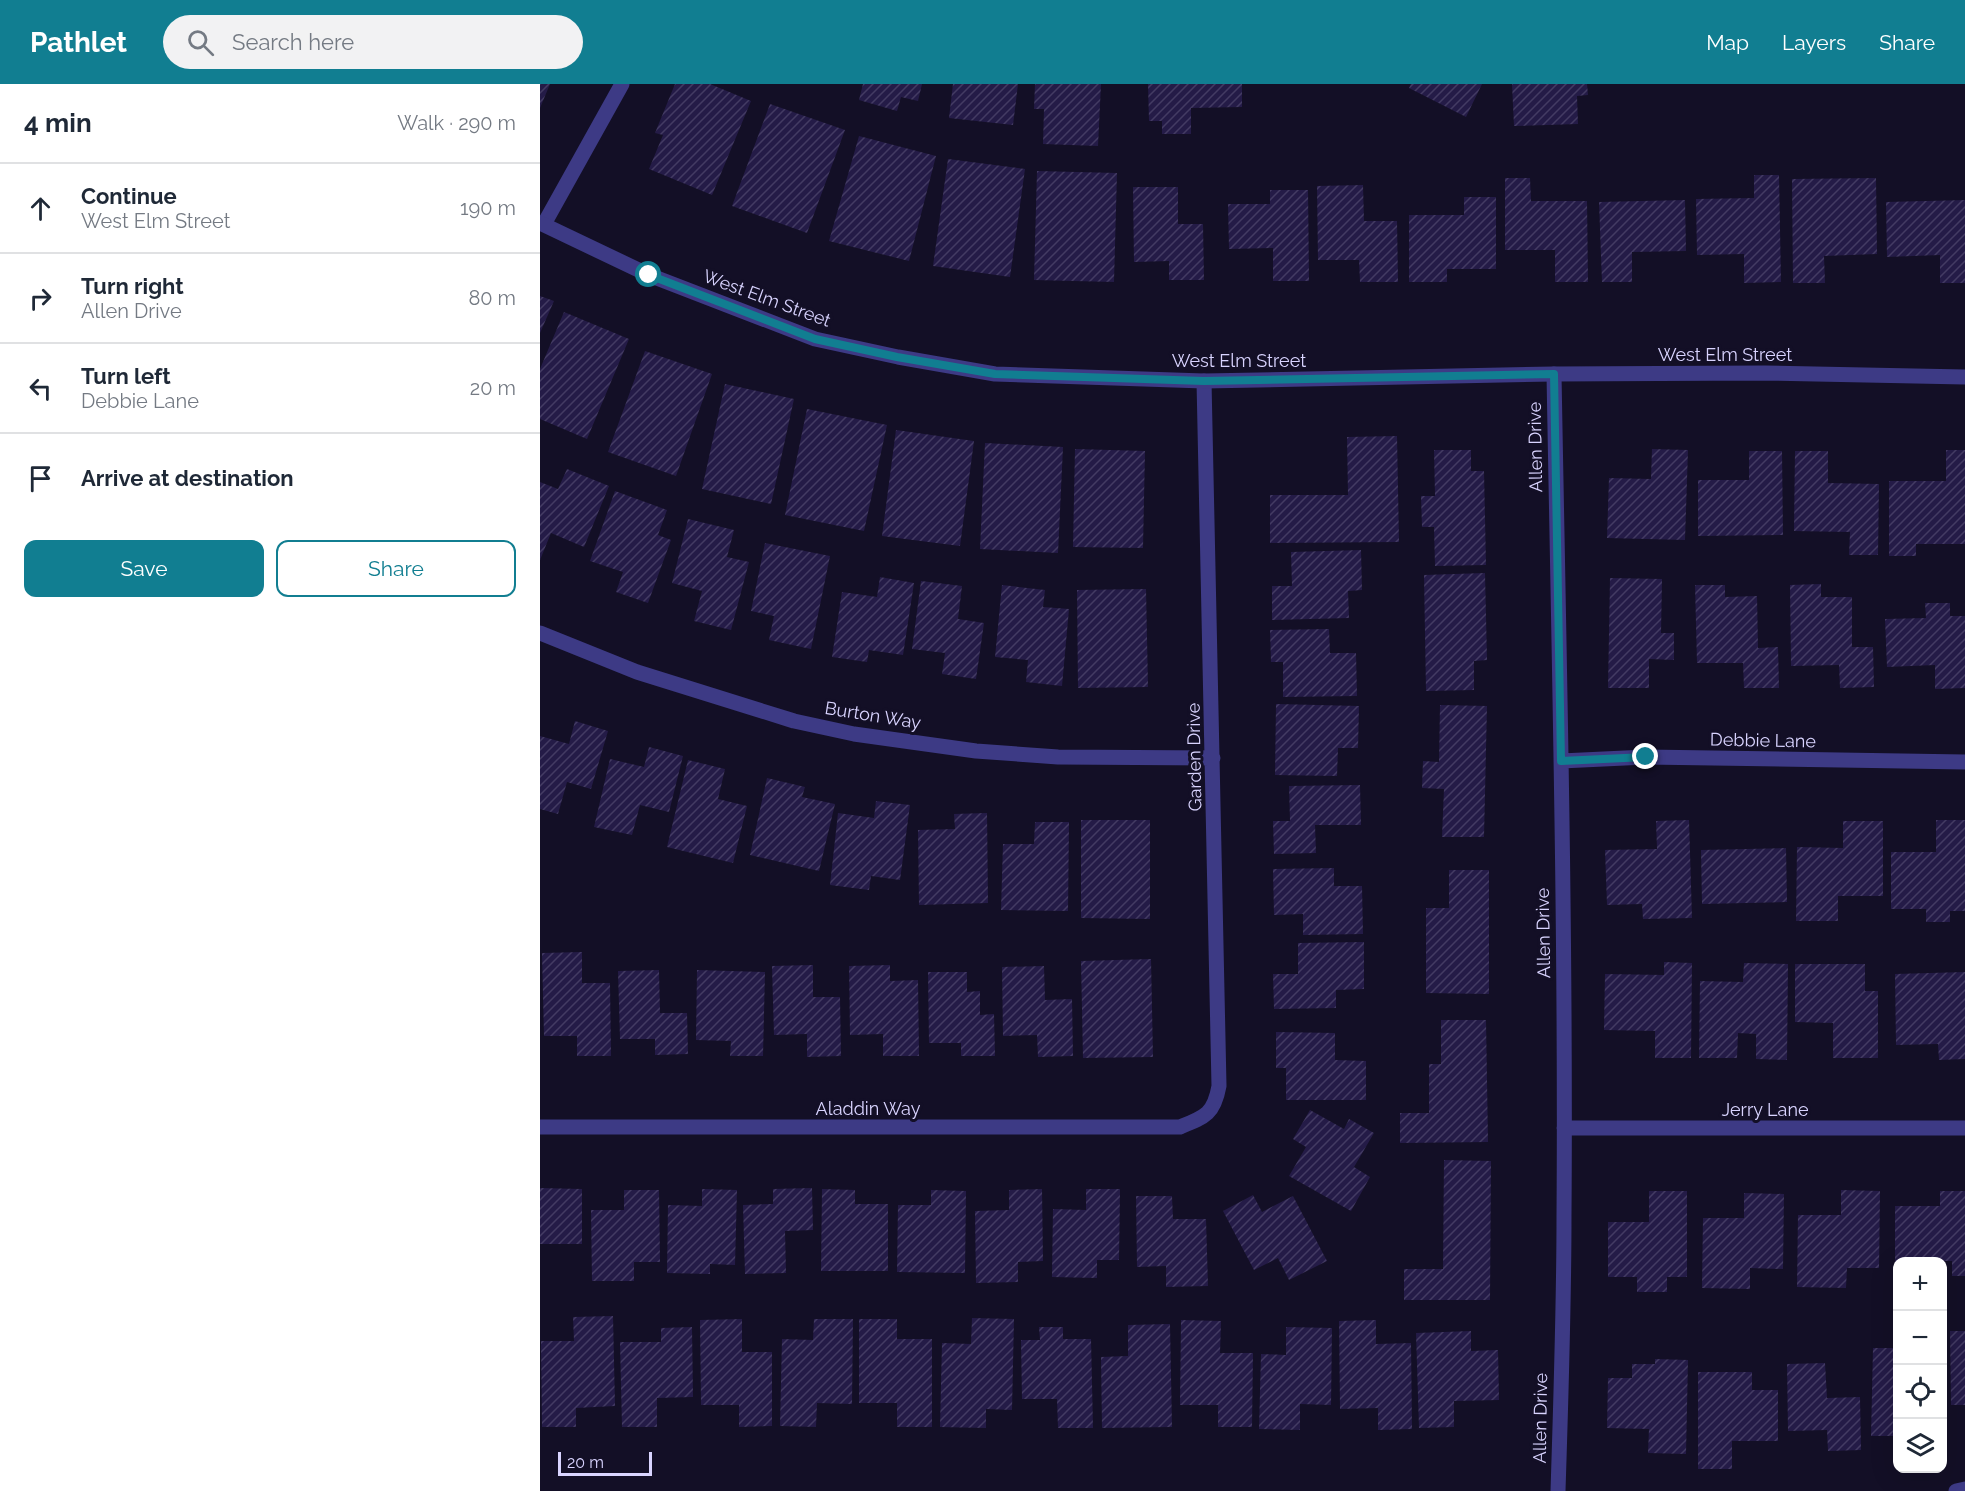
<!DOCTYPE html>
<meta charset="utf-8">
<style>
body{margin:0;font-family:Raleway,sans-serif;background:#f2f2f3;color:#1f2937}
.controls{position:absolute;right:18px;bottom:18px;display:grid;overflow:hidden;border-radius:12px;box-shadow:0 6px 24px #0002}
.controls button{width:54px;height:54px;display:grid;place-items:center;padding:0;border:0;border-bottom:2px solid #e0e1e3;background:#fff;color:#1f2937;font:30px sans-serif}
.scale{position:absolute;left:18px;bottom:15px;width:94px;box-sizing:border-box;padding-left:6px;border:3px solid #d9d4ff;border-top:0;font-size:16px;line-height:21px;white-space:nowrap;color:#d9d4ff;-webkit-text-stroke:4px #130f26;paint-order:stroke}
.stop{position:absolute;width:18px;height:18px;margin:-14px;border:4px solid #117e91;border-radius:50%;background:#fff}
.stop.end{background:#117e91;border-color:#fff;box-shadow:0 2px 6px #0008}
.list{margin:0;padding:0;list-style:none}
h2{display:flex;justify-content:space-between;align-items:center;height:78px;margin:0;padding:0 24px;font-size:26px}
h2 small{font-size:20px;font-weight:400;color:#747a83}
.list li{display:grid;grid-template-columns:39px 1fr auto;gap:18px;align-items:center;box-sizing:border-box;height:90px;padding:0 24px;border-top:2px solid #e0e1e3}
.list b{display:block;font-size:22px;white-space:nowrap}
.list p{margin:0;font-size:20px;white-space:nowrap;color:#747a83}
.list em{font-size:20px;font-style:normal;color:#747a83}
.actions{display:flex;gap:12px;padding:18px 24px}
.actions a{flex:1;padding:14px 0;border:2px solid #117e91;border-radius:12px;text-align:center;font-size:21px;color:#117e91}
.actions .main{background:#117e91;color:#fff}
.icon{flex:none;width:33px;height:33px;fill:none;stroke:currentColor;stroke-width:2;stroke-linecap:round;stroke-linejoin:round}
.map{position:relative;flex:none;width:1425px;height:1407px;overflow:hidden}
header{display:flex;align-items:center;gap:36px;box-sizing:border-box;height:84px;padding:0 30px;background:#117e91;color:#fff}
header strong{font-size:28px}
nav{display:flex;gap:33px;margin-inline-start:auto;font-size:21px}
.search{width:420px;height:54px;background:#f2f2f3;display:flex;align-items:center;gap:15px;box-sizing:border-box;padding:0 21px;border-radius:33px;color:#747a83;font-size:22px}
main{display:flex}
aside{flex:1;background:#fff}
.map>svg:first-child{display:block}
</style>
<header>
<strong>Pathlet</strong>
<div class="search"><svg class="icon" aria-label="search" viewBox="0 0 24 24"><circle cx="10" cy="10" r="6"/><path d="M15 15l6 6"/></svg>Search here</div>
<nav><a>Map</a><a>Layers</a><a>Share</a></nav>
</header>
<main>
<aside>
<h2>4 min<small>Walk · 290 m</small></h2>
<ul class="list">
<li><svg class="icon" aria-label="ahead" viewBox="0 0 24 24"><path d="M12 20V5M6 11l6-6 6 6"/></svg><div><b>Continue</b><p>West Elm Street</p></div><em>190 m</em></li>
<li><svg class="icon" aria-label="right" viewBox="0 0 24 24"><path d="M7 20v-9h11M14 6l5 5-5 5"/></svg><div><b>Turn right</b><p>Allen Drive</p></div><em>80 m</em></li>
<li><svg class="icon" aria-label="left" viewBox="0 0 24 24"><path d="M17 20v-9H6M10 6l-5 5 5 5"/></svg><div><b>Turn left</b><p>Debbie Lane</p></div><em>20 m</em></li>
<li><svg class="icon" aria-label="arrive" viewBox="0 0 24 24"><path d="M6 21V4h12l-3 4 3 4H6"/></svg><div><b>Arrive at destination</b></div></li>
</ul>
<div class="actions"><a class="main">Save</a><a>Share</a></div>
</aside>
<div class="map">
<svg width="1425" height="1407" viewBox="0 0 1425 1407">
<defs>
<pattern id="building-hatch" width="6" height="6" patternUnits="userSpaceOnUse" patternTransform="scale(1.5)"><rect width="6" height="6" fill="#241b47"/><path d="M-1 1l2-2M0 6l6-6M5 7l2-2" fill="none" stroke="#433b63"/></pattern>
</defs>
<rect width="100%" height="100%" fill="#130f26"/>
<path fill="url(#building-hatch)" d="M0,0H10L0,24Z
M135,0H170L211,17L172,111L109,85L123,51L115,49Z
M323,0H382L378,17L361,13L357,27L319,16Z
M413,0H478L473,41L409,34Z
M495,0H561L558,62L503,60L504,25H494Z
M608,0H702V23L651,24V50H622V37H609Z
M871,0H942L926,33L869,4Z
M972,0H1047L1048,11L1037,12L1038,40L974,42Z
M230,20L305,46L267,149L192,122Z
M319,52L396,72L369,177L289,157Z
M408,75L485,85L470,193L393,182Z
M497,87L577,89L574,198L494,196Z
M1214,91H1239L1241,198L1204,199V170L1157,171L1156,115L1214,114Z
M965,94H990L991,117H1047L1048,198H1015V166H965Z
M1336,94L1337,170L1284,172L1285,199H1253L1252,95Z
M823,101L824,137H857L858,198H820L819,176H778L777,102Z
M593,103H638V140H663L664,196H629V177L594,178Z
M730,106H768L769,197H733V164L689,165L688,120H730Z
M924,113H956V185H907V198H869V131H924Z
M1145,116L1146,167L1092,168V198H1062L1059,118Z
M1425,116V199H1400V171L1347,173L1346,118Z
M0,212L14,217L0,249Z
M24,228L89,255L47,355L0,335V285Z
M105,267L172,290L136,392L68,368Z
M185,300L254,315L231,420L162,405Z
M267,325L347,341L324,447L245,431Z
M356,346L434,357L420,462L342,452Z
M857,352L859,458L730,459V411H808L807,353Z
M445,359L523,363L518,469L440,465Z
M535,365L605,367L603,464L533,463Z
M1112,365L1148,366L1145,456L1067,454L1069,394L1111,395Z
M894,366H931V387H944L946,481L895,482L894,443H882L881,412H895Z
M1406,366H1425V460H1376V472H1349V397H1406Z
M1209,367H1242L1243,451L1158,452V396H1209Z
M1255,367H1288V399L1339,400L1338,471H1309L1310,448L1254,447Z
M27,385L69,402L44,463L11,449L0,476V398L18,405Z
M75,407L127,426L118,451L131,456L108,519L76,508L83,488L50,477Z
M148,435L194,446L187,473L209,478L191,546L154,537L162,507L132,499Z
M225,459L290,472L271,565L229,556L234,532L211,527Z
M821,466L822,506L808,507L809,534L732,536V502H752L751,468Z
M945,489L947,576L934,577V606L886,607L884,491Z
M340,493L374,499L363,571L329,566L327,578L292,573L302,508L337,513Z
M1070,494L1122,495L1121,549H1134V576L1109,575V604H1068Z
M381,497L422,502L418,535L444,539L436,595L402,590L405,569L372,565Z
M1281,500V513H1312V563H1333L1334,603L1300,604L1299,581L1251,582L1250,501Z
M462,501L505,506L503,523L529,525L522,602L486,598L488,576L455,573Z
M1155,501H1185V513L1217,512L1218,564L1238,563L1239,604H1204L1203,579H1157Z
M606,505L608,603L538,604L537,506Z
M1385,519H1410V532H1425V604L1395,605V581L1347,583L1345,535L1386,534Z
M789,545L790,569H816L817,612L743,613V578H731L730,546Z
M736,620L819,622L818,664H798L797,692L735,691Z
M900,621L947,622L944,753H902L904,705L882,704L883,677L899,678Z
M35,637L68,647L51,705L27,698L18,730L0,725V652L29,660Z
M109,663L143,672L129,728L100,721L92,751L54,743L70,675L104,683Z
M148,676L185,685L178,715L207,722L193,779L127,763Z
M227,694L265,703L262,713L295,720L279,787L210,771Z
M820,701L821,741H775L776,769L734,770L733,737H750L749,702Z
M336,717L370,721L360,796L331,792L329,806L290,801L298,729L334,734Z
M447,729L448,819L379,821L378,746L415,745L414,730Z
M541,736H610V835L541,834Z
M1149,736L1152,834L1103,835L1102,820L1067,821L1065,766L1117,765L1116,737Z
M1396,736H1425V827H1410V838H1386V825H1351V768H1396Z
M1303,737H1343V812H1298V837H1256L1257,763L1303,764Z
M495,738H529L528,827L461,826L463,760H494Z
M1246,764L1247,818L1162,820L1161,766Z
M794,784V802H822L823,850L763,851V830L734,831L733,785Z
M909,786H949V910L886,909V824H909Z
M824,858V905L796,906V924L734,925L733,890H758V859Z
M42,868V899H70L71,972H37V952H4L2,869Z
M611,875L613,973L543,974L541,877Z
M1124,878L1152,879L1151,974H1115V947L1064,946L1065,890L1124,891Z
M1204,879L1248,880L1247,976L1216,975V950L1198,949L1197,974H1159L1160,897L1203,898Z
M1255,880H1325V907H1338V974H1293V939L1255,938Z
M273,881V913H300L301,972L267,973V950L234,951L232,882Z
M350,881V897L378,896L379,972H343V950L310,951L309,882Z
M504,882L505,916L532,915L533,972L498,973L497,951L463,952L462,883Z
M119,886L120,929H147L148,970L115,971V955H80L78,887Z
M157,886L225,888L223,972H190L191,957L156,956Z
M388,888H427V908L440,907V931L454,930L455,972H421V959H389Z
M1425,888V975L1399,976L1398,960L1356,961L1355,890Z
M901,936H946L948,1058L860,1059V1029H889V980H901Z
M736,948L795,949V976L826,977V1016H746V984H736Z
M770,1026L804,1045L809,1035L834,1049L814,1083L830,1093L811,1127L749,1092L766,1063L753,1055Z
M904,1076L951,1077L950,1216H864V1185H903Z
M0,1104L42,1105V1160H0Z
M272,1104L273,1146L245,1147L246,1189L205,1190L203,1121L233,1120V1105Z
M162,1105L197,1106L195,1181L170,1180V1190L127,1189L128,1121L162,1122Z
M282,1105L315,1106V1120H348V1187H281Z
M502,1105L503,1177L478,1178V1198L436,1199L435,1127L469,1126V1106Z
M546,1105H580L579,1176H557V1194L512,1193L513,1125L546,1126Z
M84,1106H119L120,1178H94V1197H52L51,1126H84Z
M391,1106L426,1107L425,1189L357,1188L358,1121H391Z
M1301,1106L1340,1107L1339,1184H1307L1306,1204L1257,1203L1258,1131H1301Z
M1109,1107H1147V1193H1127V1208H1097V1193H1068V1138H1109Z
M1400,1107H1425V1192H1412V1177H1385L1358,1178V1193H1355V1122H1400Z
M1204,1109L1244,1110L1243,1185L1210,1184V1205L1162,1204L1163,1134H1204Z
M713,1111L722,1128L753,1112L787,1177L749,1196L738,1174L714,1186L683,1127Z
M596,1112H632L633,1135H666L668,1202L626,1203V1182L597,1183Z
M73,1232L75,1322L36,1324V1343H2L1,1257H34L33,1233Z
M432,1234L474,1235L472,1326L446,1325V1344L400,1343L402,1259L431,1260Z
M202,1235V1268H232V1342L199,1343V1321H161L160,1236Z
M274,1235H313L312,1320L277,1319L276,1343L240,1342L242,1255L273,1256Z
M319,1235H357V1255H392V1343H357V1319H319Z
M641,1236L681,1237L680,1269H713L712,1343H678V1321H640Z
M836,1236V1260L871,1259L872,1345L838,1346V1324L800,1325L799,1237Z
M630,1240L632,1343L562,1344L561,1273L588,1272V1241Z
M152,1243L153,1313L117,1314V1343H82L80,1258H121V1244Z
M499,1243H523V1255H551L553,1344H518L517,1315H482L481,1256H500Z
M746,1243L792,1244L791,1321L760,1320V1346L719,1345L721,1270L746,1271Z
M931,1247V1267L958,1266L959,1316L914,1317V1343L879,1344L876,1249Z
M1410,1247H1425V1321H1411Z
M1333,1264H1358V1352H1331Z
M1115,1275L1148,1276L1146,1370L1108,1369L1109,1345L1067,1344L1068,1294H1092V1280H1115Z
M1285,1279L1287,1314L1320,1313L1321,1366L1288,1367L1287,1346L1248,1347L1247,1280Z
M1158,1288H1212V1306H1238V1357H1192V1385H1158Z"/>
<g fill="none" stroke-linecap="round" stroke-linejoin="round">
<path stroke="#3d3a85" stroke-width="15" d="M4,140L82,0
M1014,290C1019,570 1026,851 1024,1132C1024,1224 1021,1315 1018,1407
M0,549L97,588L254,637L314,650L436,667L518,673L673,674
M1021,677L1106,673L1425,678
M0,1043H640C665,1033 674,1030 679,1002L664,297
M1024,1044H1425
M1416,1407L1425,1405"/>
<path stroke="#3d3a85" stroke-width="15" d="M0,139L109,191L275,255L358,273L455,290L664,297L1014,290L1225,289L1425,293"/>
</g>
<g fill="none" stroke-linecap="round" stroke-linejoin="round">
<path stroke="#117e91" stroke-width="8" d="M109,191L275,255L357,273L455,290L664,297L1014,290L1021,677L1106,673"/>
</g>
<g text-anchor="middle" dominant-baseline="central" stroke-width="6" stroke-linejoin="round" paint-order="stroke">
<g font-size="18" fill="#d9d4ff" stroke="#130f26">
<text transform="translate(227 214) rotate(20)">West Elm Street</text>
<text x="1185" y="270">West Elm Street</text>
<text x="699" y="276">West Elm Street</text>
<text transform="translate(995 363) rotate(-91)">Allen Drive</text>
<text transform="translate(333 631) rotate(9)">Burton Way</text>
<text transform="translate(1223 656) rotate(1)">Debbie Lane</text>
<text transform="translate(654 673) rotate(-91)">Garden Drive</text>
<text transform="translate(1003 849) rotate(-91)">Allen Drive</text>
<text x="328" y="1024">Aladdin Way</text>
<text x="1225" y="1025">Jerry Lane</text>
<text transform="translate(1000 1334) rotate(-89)">Allen Drive</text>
</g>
</g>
</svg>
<div class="controls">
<button>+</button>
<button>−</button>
<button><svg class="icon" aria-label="locate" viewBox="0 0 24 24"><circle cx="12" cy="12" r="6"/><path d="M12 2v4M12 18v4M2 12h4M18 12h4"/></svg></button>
<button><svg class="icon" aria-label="layers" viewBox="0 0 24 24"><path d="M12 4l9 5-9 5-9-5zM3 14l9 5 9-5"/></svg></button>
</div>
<div class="scale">20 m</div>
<div class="stop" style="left:109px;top:191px"></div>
<div class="stop end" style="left:1106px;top:673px"></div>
</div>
</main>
